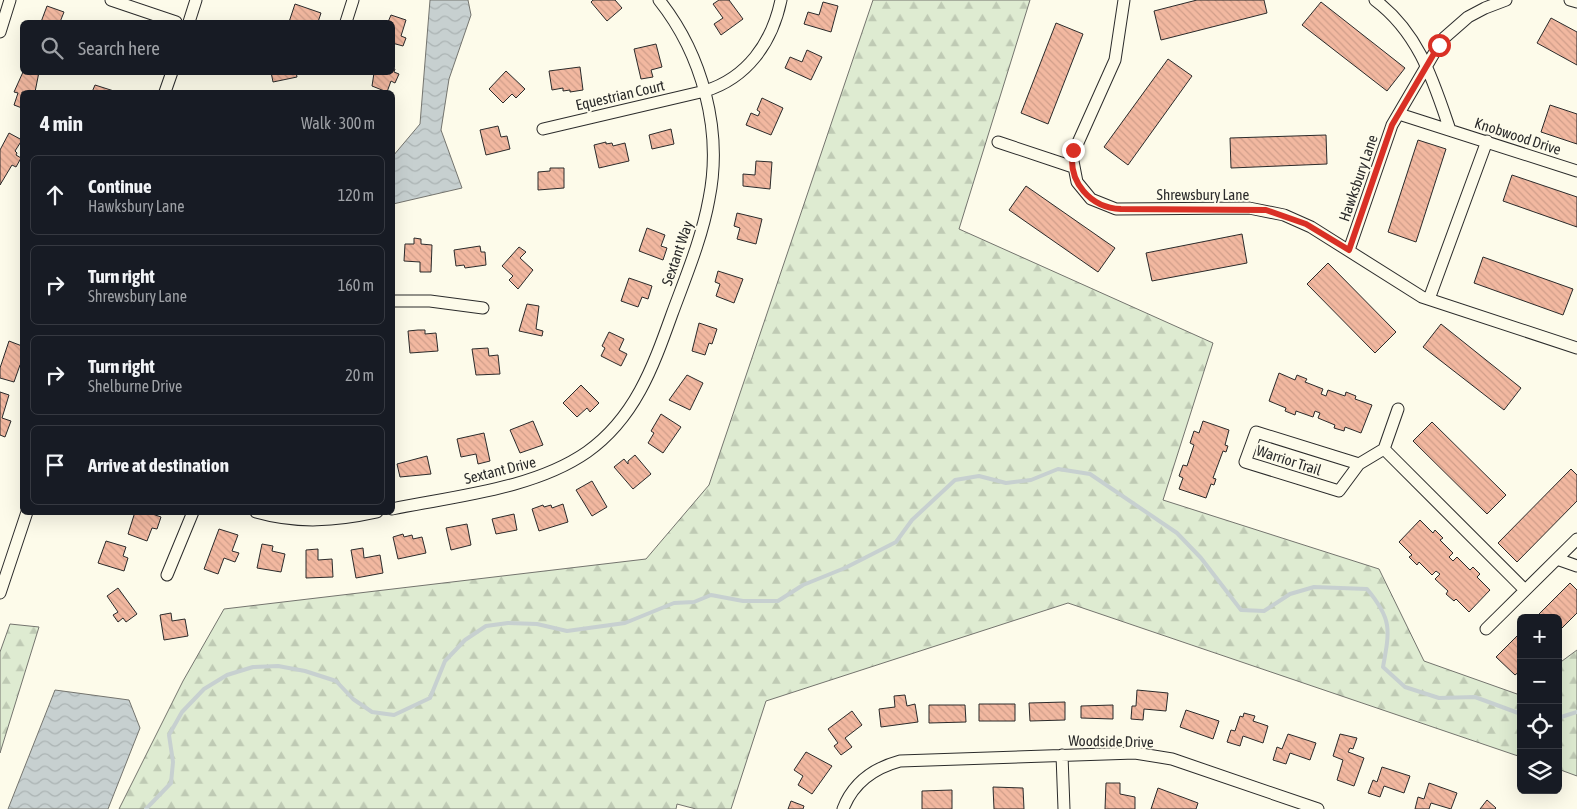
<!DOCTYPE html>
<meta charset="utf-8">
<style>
body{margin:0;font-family:"Asap Condensed",sans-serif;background:#20242c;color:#f1f3f6}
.controls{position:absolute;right:15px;bottom:15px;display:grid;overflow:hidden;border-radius:8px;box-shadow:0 5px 20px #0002}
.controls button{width:45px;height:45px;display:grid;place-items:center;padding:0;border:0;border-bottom:1px solid #363941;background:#171b24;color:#f1f3f6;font:25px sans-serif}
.stop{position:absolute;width:15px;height:15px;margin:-11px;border:4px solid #d93025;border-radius:50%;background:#fff}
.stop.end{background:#d93025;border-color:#fff;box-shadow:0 1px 5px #0008}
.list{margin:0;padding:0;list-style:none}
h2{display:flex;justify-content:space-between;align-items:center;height:65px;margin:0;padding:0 20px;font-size:21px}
h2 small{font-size:16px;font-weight:400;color:#9ea1a6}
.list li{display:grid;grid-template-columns:32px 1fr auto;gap:15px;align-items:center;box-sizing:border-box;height:80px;margin:0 10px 10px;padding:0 10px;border:1px solid #363941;border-radius:8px}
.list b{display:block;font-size:19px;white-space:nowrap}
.list p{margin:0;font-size:16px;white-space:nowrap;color:#9ea1a6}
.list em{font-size:16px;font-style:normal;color:#9ea1a6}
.icon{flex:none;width:28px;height:28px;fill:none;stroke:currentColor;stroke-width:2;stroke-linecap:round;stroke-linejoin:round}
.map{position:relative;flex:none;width:1577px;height:809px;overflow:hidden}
.search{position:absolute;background:#171b24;box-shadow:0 5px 20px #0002;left:20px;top:20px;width:375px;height:55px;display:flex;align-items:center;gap:12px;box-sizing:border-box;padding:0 18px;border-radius:8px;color:#9ea1a6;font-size:19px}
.panel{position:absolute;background:#171b24;box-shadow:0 5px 20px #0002;left:20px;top:90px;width:375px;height:425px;border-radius:8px}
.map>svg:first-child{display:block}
</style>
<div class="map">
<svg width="1577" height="809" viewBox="0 0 1577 809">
<defs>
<pattern id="forest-firs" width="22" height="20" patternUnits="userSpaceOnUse" patternTransform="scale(1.25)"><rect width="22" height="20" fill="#deebd1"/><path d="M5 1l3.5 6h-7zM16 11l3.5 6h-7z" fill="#bfcab4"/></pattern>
<pattern id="water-waves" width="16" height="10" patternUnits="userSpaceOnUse" patternTransform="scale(1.25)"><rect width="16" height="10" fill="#c7d0d0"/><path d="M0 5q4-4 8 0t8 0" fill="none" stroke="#abb3b3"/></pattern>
<pattern id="building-back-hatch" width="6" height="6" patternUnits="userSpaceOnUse" patternTransform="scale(1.25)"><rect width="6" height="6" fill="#f2b8a0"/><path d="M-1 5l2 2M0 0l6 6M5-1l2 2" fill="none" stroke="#d09e8a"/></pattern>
</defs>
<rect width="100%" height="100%" fill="#fdfbea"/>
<path fill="url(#forest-firs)" stroke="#74746e" d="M873,0H1030L959,229L1213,343L1163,500L1379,569L1424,661L1517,694L1521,692V757L1068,603L766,701L731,809H696L677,804L676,809H119L183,681L224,609L646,559L709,485Z
M10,624L39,627L0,753V652Z
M1577,650V776L1558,769V664Z"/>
<path fill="url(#water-waves)" stroke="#74746e" d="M430,0H468L471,15L449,79L441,130L462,188L393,204V156L420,124Z
M55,690L129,700L140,728L108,809H8Z"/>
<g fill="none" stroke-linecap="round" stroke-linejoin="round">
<path stroke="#c7d0d0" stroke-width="4" d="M1558,718L1577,712
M146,809L171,783L173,762L169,735L182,712L204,689L227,675L253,667L278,666L305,671L336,681L353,699L372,712L394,715L430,698L445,661L465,640L486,626L508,623L537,624L567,631L625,623L674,603L694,602L711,595L743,601H778L803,585L845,568L896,542L912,520L955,480L979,476L1006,483L1031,480L1058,469L1090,474L1177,533L1201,558L1241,610L1264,611L1290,594L1314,587L1367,589C1392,619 1390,629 1383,667L1405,687L1439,698L1475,697L1521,714"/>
</g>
<path fill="url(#building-back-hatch)" stroke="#2b2b2b" d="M593,0H615L622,8L607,21L591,2Z
M719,0H729L743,19L721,35L714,24L723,18L713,4Z
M1197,0H1264L1267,13L1161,40L1154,11Z
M823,2L838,6L831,32L804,24L808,12L819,15Z
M1321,2L1405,68L1387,91L1302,25Z
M295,4L321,13L318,22H289Z
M47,6L64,12L60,22H41Z
M391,15L406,20L401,36L406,38L403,46L392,43V22H388Z
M1551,18L1577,32V65L1537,43Z
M1056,23L1083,34L1048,124L1021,113Z
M656,44L662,67L651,70L653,77L641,79L634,49Z
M807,50L822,57L811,80L785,68L790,57L802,62Z
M1168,59L1192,76L1128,165L1104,147Z
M580,67L583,90L570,92V90L563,91V88L552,90L549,71Z
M392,68L395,69L394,72L399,74L395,83L391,81L387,92L372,86L374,73L392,72Z
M506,71L525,89L516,98L512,94L503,103L489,89Z
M23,72H39L35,92H22V108L14,105L18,93L14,92Z
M271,72H296L297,77L273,82Z
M95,85L117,92H92Z
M762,98L783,108L771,135L746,125L751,113L758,116L760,112L757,110Z
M1550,105L1577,114V144L1541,132Z
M498,126L501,137L507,136L510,149L486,155L480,130Z
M671,129L674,144L652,149L649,135Z
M9,133L22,140L15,151L17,153L16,155L21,158L16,167L12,165L0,185V150Z
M1326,135L1327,164L1231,168L1230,138Z
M1418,140L1446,149L1416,242L1388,232Z
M606,142V144L612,143L613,146L625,143L629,161L599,168L594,145Z
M756,161L772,162L770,189L743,186V174L755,175Z
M550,168H564V188L538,190V172L550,171Z
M1512,175L1577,197V227L1503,201Z
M1026,186L1115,248L1098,272L1009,210Z
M737,213L762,219L756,244L737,239L740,228L734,226Z
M647,228L665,235L661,246L667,248L663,260L639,251Z
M1242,234L1247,263L1152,281L1146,253Z
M414,238L421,239V244L432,245L431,272H420V262L404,261L405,244H414Z
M480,246L481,252H485L486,265L465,268L464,265L456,266L454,250Z
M519,247L526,252L520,258L533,270L518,289L509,280L513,276L502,266Z
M1483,257L1573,289L1563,315L1474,283Z
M1328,263L1396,332L1375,353L1307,284Z
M718,271L743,279L734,303L716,296L720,284L715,282Z
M629,278L652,286L648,299L642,297L638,307L621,301Z
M527,304L539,306L536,329L543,331L542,336L519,331Z
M699,323L717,329L712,344L709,343L705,355L692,351Z
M1441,324L1521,388L1504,410L1423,347Z
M418,330H425V334L436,333L438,351L410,353L408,331Z
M609,332L624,339L619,350L627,354L621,366L601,356L605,348L602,346Z
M9,341L22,346V364L20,365L14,382L0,378V368Z
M488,348L489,356L498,355L500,374L476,375L472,349Z
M1279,373L1295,380L1297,375L1307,379L1305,382L1323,389L1321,394L1326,396L1328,390L1345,396L1346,392L1356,396L1355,399L1372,405L1361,433L1345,427L1344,431L1334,428L1335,425L1318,418L1320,413L1315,411L1313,417L1296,411L1295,415L1285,411L1286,408L1269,401Z
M687,375L703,383L690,410L669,400Z
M581,385L599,403L590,412L587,408L577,417L563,403Z
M0,392L9,395L2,418L11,421L5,437L0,435Z
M661,414L681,427L663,453L648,443L654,433L651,431Z
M533,421L543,445L520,453L510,430Z
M1203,421L1229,430L1225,445L1228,446L1226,452L1223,451L1213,478L1216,479L1214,485L1211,484L1206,498L1179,489L1183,478L1179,476L1183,465L1187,466L1194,445L1190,443L1194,431L1199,433Z
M1432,422L1506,495L1487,514L1413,441Z
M484,433L490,461L478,464L476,454L461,457L457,439Z
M635,455L651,474L633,489L614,467L624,459L628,464V461Z
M427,456L431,474L400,477L397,464Z
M1571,469L1577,475V501L1517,562L1498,543Z
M592,481L607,507L592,516L576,490Z
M563,504L568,522L539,531L532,509L543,505L544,507L551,505L552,508Z
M135,512H147L161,517L157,529L152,528L147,541L128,534Z
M514,514L517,530L496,534L492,519Z
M1420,520L1433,533L1435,530L1443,538L1440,540L1453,553L1449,557L1453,561L1457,557L1470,570L1473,567L1480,574L1477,577L1490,590L1469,612L1456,599L1454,601L1446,594L1448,591L1435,579L1440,574L1436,571L1432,575L1419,562L1417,565L1409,557L1412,555L1399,542Z
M467,524L471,545L451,550L446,528Z
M219,529L238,535L232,551L239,553L235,562L224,558L218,574L204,569Z
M403,534L404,537L412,535L413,539L422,537L426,553L398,559L393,537Z
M106,541L126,547L123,556L128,558L124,571L98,563Z
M262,544L273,546L272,551L285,554L281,572L257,568Z
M363,548L364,558L380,555L383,573L356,578L351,550Z
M318,549V560L332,559L333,577L306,578V550Z
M1570,583L1577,590V613L1558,632V618H1535Z
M118,588L137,614L126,622L123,618L118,622L113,615L118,612L107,596Z
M171,613L172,621L185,619L188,636L164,640L160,615Z
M1521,632V670L1515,675L1496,657Z
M1137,690L1168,693L1166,711L1144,709L1143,720L1131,719L1132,706H1136Z
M905,695L907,706L915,704L918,722L881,727L879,709L895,707L894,696Z
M1065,702V720L1030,721L1029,703Z
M979,704H1015V721H979Z
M929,705H965L966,722L929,723Z
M1113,705V719L1081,718V706Z
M1186,710L1219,721L1213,739L1180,727Z
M852,711L862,725L845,738L852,747L841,755L834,746L838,743L828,729Z
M1244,713L1255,716L1253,721L1268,726L1263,743L1243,736L1240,746L1227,742L1231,730L1235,731L1240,716L1243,717Z
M1288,734L1316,743L1310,760L1290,753L1286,764L1273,760L1277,747L1282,749Z
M1340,734L1357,738L1353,749L1350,748L1348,752L1364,758L1354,786L1337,780L1343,760L1333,756Z
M806,752L832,766L812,794L798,785L803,776L794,770Z
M1382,767L1410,776L1404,793L1384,786L1380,797L1368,793L1373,780L1377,782Z
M1106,783H1120V794L1135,797V809H1105Z
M1429,783L1457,793L1451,809L1431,803L1429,809H1415L1418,797L1424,799Z
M993,787L1023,788L1024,809H994Z
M1158,788L1198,803L1196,809H1151Z
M952,790V809H922V791Z
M1487,800L1496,808L1495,809H1480Z
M791,801L804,806L803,809H788Z"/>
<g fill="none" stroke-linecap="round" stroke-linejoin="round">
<defs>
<path id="minor" d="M111,0L176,22
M1124,0L1115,60L1072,156L1077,182L1091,199L1116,209L1249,208L1284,215L1311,227L1422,297L1577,348
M1375,0C1419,33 1433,80 1450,130
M1570,0L1577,2
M189,22L196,0
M346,22L353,0
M0,32L10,0
M165,92L172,72
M1399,114L1577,171
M543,129L705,91C747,78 772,43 781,0
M998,142L1073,167
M1349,250L1392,125L1433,55L1444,38L1468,17L1485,8L1506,0
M1429,299L1487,141
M392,301H430L483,308
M1384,449L1525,590
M1359,464L1339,491L1245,462L1256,432L1359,464L1384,449L1398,409
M392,509C455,496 534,489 587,452C635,418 653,367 672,314C686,276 702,238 709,199C723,130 702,54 659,0
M256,512C298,524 336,521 377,512
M1557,559L1577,566
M167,575L193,512
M0,593L27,512
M1486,629L1577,539
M1062,755L1064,809
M843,809C853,783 874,768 900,761L1135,753L1172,759L1318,809"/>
</defs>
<use href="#minor" stroke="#2b2b2b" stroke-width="13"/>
<use href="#minor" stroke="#fdfbea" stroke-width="11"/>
</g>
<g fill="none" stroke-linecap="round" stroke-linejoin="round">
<path stroke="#d93025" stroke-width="6" d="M1073,150C1067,182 1091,208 1121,209L1266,210L1306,224L1349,250L1392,125L1439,45"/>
</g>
<g text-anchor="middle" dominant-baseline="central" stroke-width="4" stroke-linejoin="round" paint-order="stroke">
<g font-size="15" fill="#2b2b2b" stroke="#fdfbea">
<text transform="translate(620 95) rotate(-13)">Equestrian Court</text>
<text transform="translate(1518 136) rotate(18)">Knobwood Drive</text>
<text transform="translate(1358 178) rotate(-71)">Hawksbury Lane</text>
<text x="1203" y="194">Shrewsbury Lane</text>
<text transform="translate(677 253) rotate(-71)">Sextant Way</text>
<text transform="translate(1289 460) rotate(18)">Warrior Trail</text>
<text transform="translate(500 470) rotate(-14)">Sextant Drive</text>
<text transform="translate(1111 741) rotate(1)">Woodside Drive</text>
</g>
</g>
</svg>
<div class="controls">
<button>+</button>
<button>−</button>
<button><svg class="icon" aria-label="locate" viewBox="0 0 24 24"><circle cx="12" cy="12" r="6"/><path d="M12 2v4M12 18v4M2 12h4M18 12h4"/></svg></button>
<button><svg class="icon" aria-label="layers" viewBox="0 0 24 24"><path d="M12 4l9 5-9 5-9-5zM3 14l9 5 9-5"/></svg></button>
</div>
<div class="stop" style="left:1439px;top:45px"></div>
<div class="stop end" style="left:1073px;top:150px"></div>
<div class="search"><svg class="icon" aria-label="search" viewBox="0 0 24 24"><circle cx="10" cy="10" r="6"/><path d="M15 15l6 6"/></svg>Search here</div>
<section class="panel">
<h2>4 min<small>Walk · 300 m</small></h2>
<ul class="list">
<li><svg class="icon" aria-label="ahead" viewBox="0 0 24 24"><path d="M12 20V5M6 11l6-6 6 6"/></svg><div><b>Continue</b><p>Hawksbury Lane</p></div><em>120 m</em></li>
<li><svg class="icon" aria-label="right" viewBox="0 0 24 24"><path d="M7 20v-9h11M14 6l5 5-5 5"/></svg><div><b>Turn right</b><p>Shrewsbury Lane</p></div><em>160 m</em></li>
<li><svg class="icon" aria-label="right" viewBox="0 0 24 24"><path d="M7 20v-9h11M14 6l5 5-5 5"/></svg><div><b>Turn right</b><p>Shelburne Drive</p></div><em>20 m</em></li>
<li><svg class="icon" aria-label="arrive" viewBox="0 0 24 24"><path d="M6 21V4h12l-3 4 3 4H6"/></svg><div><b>Arrive at destination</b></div></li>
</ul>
</section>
</div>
